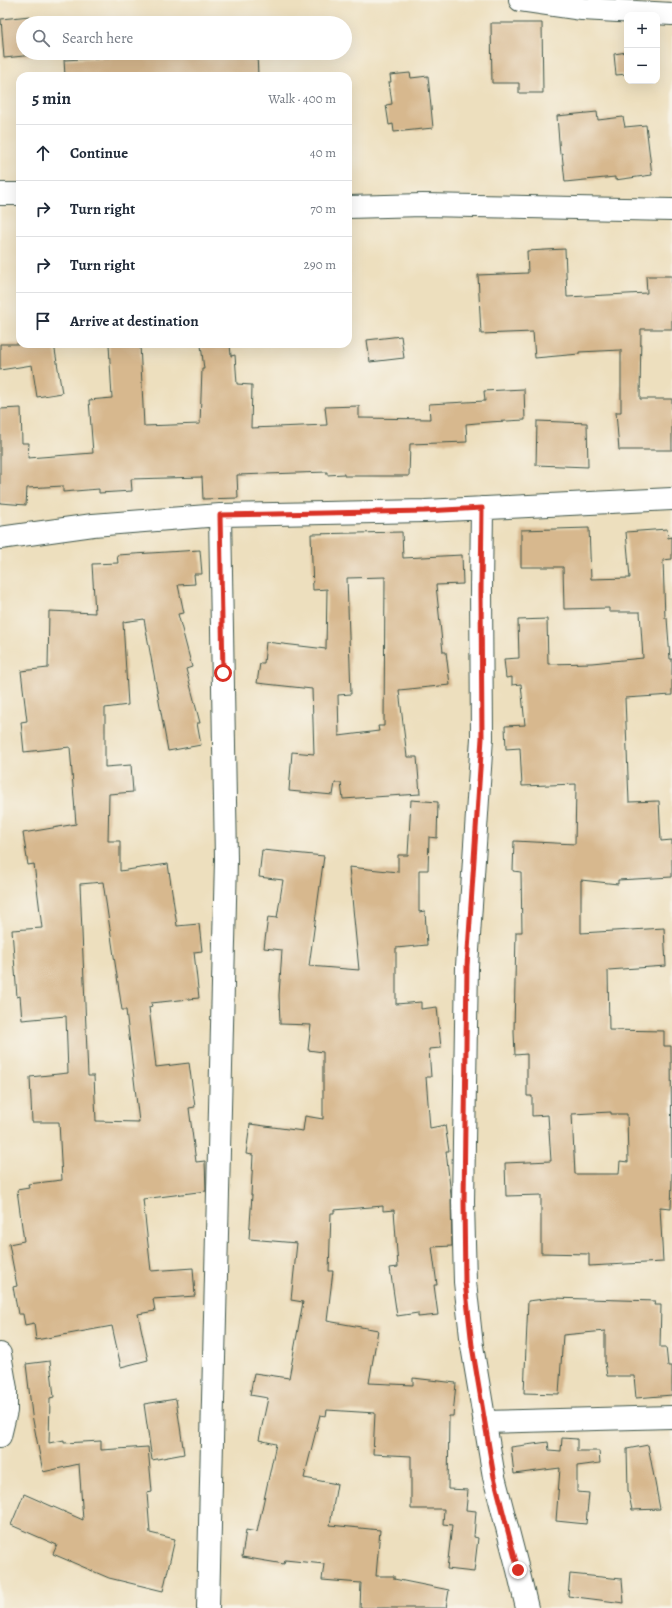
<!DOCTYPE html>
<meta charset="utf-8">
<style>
body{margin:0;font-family:Alegreya,serif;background:#f6f6f7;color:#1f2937}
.controls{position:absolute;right:12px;top:12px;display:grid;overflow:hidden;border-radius:8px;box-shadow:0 4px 16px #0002}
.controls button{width:36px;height:36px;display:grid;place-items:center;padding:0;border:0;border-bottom:1px solid #e0e1e3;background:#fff;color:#1f2937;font:20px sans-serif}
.stop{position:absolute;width:12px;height:12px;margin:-9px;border:3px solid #d93025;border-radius:50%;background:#fff}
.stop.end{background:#d93025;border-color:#fff;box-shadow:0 1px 4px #0008}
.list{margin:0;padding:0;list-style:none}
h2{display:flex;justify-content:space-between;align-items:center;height:52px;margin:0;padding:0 16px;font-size:17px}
h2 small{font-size:13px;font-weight:400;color:#747a83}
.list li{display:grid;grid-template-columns:26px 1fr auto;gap:12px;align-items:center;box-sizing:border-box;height:56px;padding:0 16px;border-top:1px solid #e0e1e3}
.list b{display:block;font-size:15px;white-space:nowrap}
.list em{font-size:13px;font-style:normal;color:#747a83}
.icon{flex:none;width:22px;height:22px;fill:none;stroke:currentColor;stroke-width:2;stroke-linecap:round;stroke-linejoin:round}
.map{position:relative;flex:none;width:672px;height:1608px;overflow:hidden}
.search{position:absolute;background:#fff;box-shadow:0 4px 16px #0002;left:16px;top:16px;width:336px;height:44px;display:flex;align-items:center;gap:10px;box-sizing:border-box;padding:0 14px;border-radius:22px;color:#747a83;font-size:15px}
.panel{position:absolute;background:#fff;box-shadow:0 4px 16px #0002;left:16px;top:72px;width:336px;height:276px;border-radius:12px}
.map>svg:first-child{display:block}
</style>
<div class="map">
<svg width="672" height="1608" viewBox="0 0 672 1608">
<rect width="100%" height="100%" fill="#f7f3e8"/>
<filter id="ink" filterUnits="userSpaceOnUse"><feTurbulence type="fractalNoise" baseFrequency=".025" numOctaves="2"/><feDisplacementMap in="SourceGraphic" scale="8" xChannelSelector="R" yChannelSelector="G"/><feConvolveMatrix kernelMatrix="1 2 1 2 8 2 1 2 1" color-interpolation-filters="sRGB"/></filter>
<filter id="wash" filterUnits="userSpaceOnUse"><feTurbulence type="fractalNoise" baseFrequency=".012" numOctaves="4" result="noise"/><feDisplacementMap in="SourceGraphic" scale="16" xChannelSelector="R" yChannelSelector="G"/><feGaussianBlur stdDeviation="0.9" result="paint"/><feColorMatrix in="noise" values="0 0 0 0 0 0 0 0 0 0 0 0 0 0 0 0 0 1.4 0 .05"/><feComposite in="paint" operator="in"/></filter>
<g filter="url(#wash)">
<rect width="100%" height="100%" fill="#eddfbe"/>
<g id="blocks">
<path fill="#d7b88e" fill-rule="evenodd" d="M30,16L31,23H23V53H33L34,55L4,58L1,19Z
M491,23H542L543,93H519V83H492Z
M627,52V74L616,75L614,54Z
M139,53H257L258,76H65L64,60L139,56Z
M410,73L411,78L428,76L433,128L394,132L393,124L389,125L386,105L392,104L389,82H391L390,75Z
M597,112L598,120L623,117L625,127L646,125L652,175L615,180V177L565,182L562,153L560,154L557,116Z
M565,249L567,297L647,293L646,276H672V329H641L640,399H672V450H619L616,412H621V350L579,352V354L535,358L533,332L481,334L478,275L528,273L527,251Z
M401,336L404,358L370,362L367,340Z
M0,344H54L62,393L37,397L32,365L0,370Z
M109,344H140L144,426L200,424L202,369H204L201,345L214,344H230L231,356L235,355L237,384L252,385L251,428L327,425L325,407L359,406V418L430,419L429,404L485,401L484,391L524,389L525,420L488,422L466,424L467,442L410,444L409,476H344V474L327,475V472L237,475L238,498L203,499L202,477L131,479L132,491L99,493V489L63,492V486L27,488L26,505L0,503V409L21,408L22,443H29L28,458L93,453L89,400L112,398Z
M537,421L587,423L588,467L536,465Z
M589,528L591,579L630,578L626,532L667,529L668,538L672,537V559L663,560L665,618H667L670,659H672V695L625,698L629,802L659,801L661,841L672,840V877L618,880V884L581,880V933L664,928L666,966L608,970L609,1030L664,1031V1046H671L672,1182L671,1208L660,1207L663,1262L589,1266V1254L541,1253V1195L506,1196L505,1163L551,1161L548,1115L532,1116V1096H527V1054L515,1055L514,1032L516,932H522L521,872L513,871L514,841L575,844L576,787V784L522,786L520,748L506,749L505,726L525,725L521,684L512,685V677L506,678L504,659L519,658L518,620L547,619L548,664L592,663L643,658L640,612H609V608L564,609L563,567H521V530ZM611,1112V1114H627L628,1162L620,1161L619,1174H575L572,1114Z
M402,532L403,558L462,555L463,584L436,585L443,652H446L450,685L399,690L407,757H417L420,794L343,799L341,783H335L333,795L289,791L292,752L314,754L312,689L257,683L260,663H264L266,642L326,649L327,589L313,590L311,534ZM385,577L384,726H378L379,731L339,736L338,695L351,694L347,578Z
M200,550L202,574H194L195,584L178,585L184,613L178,614L192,667L186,669L200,723H197L201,745L168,751L144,619L123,622L128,705L105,708V767L131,765L133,792L109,794L108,841H120V871L168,864L177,926L199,924L202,951L194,952L199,998L151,1003L152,1006L149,1007L156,1067L189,1063L195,1107L189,1108L196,1162L205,1161L206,1191L143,1199L151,1271L193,1268L195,1296L153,1299L155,1311L138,1314L148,1360L121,1367L112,1326L36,1340L34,1323L25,1325L23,1314H18L13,1287L17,1286L9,1244L24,1241L17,1190L29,1188L28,1184L62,1180L59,1122H32L30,1077L68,1073L66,1016L22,1020L20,996L17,997L12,930L42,928L34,864L28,865L23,833L76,824L70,747L24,752L21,722L27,721L21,671L48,668L49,611L95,613L92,564L118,563L117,555ZM103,882L122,1010H126L139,1122L96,1121L94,1076H88L80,884Z
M411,800L438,802L437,838L429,837L428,870H419V912L425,911L427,945L396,948V1004L421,1002V1009L437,1007L441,1048L429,1049L431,1077H426L430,1128L445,1125L449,1151H446L451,1195L452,1246L432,1247L437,1285H434L438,1315L418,1317V1313L397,1316L390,1268L398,1267L394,1210L383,1211V1206L334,1210V1213H331L329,1271H333L327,1321L378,1330L369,1383L413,1385V1378L456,1383L453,1416H449L448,1489L468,1490L466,1510L476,1511L474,1537L478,1538L474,1572L447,1569L452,1525L443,1524L444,1509H411V1456L373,1454L375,1413L327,1410L326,1416L320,1415L304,1478L337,1484L330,1525L380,1530L376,1576H394V1579L449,1590L446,1608H360L361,1583L322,1580L324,1564L285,1560L284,1564L242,1557L246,1530L257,1532L276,1444L259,1440L268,1398L250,1395L254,1373L289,1378L303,1302L291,1300L297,1243L249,1239L252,1195H251L253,1155L246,1154L250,1124L303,1131L305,1116L323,1119V1052L308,1050L311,1025L280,1024L279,995L282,950L264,948L268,917L277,918L283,880L259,877L262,850L324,856L309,966L359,970L349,867L398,872V855H408Z
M553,1298L655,1301L654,1305H661L660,1347H666L668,1366H672V1395L636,1398L634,1376H607L605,1362V1331L563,1335L559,1394L524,1393L528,1301Z
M50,1361L54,1397L50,1398L49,1443L64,1440V1443L101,1441V1450L148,1447L152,1492L147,1493L150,1533L175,1539L163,1591L109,1578L53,1554L57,1545L11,1525L24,1494L83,1520L79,1464L43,1472L32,1415L26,1364Z
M176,1399L184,1454L152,1460L144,1404Z
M562,1438L577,1439V1451H599L600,1463L577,1466V1492L589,1493L586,1524L556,1521L560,1468L514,1474L511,1447L548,1442L549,1450L561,1451Z
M648,1445L660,1509L632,1510L628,1490L627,1449Z
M570,1574L622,1579L624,1603L568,1596Z"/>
</g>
</g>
<g filter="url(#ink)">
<use href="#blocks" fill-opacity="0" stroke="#3e5549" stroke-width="1"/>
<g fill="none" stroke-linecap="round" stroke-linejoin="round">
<defs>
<path id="minor" d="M520,0L582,9L672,14
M0,194H20
M348,207L423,205L672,210
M482,508L481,589L482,738L467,966L463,1202L465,1282L472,1346L494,1477L518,1570L527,1608
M0,538L93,525L220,515L425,511L672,499
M0,1354L6,1389V1411L0,1436
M484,1422L672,1417
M208,1608L226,859L220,515"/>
</defs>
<use href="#minor" stroke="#3e5549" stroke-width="24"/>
<use href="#minor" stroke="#fff" stroke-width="22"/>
</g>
</g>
<g fill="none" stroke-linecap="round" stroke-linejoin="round" filter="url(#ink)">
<path stroke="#d93025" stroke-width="5" d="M223,673L220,515L425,511L482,508L481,590L482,738L467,966L464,1202L465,1282L472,1346L494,1477L518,1570"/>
</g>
</svg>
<div class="controls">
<button>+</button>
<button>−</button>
</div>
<div class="stop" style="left:223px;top:673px"></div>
<div class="stop end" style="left:518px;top:1570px"></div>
<div class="search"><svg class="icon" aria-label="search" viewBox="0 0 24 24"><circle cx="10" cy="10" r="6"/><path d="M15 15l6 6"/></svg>Search here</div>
<section class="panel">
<h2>5 min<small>Walk · 400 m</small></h2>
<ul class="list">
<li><svg class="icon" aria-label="ahead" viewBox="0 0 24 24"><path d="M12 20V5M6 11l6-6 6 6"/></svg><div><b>Continue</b></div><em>40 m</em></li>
<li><svg class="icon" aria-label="right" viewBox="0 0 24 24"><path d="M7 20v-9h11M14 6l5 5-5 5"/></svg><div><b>Turn right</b></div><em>70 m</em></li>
<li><svg class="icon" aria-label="right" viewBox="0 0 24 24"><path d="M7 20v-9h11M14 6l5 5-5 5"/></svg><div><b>Turn right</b></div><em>290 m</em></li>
<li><svg class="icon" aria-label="arrive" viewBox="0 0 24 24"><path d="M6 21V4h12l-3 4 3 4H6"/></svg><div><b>Arrive at destination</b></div></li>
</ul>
</section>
</div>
